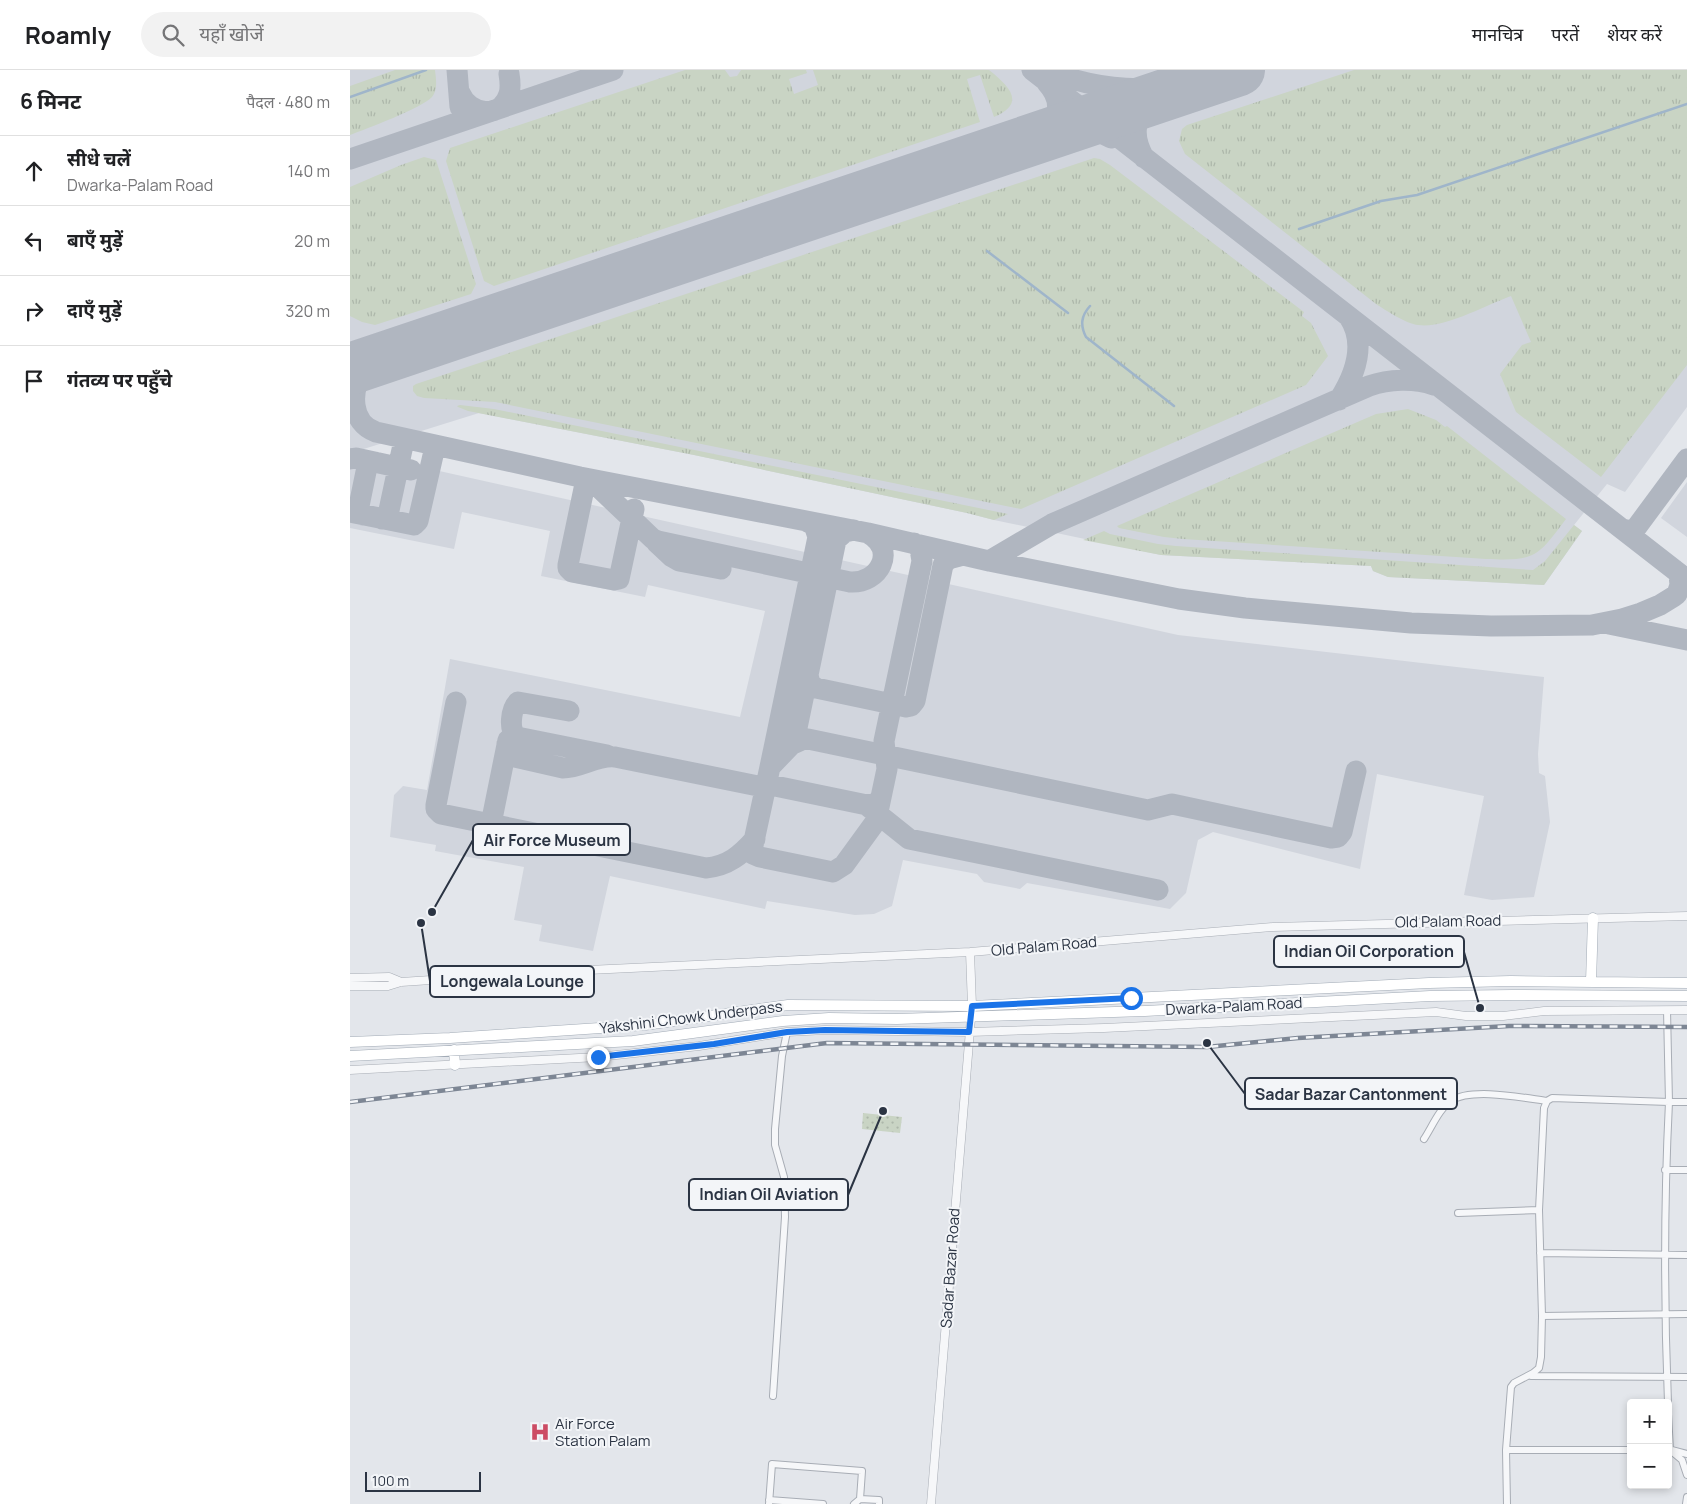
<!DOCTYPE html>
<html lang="hi">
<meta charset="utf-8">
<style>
body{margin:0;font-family:Manrope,"Noto Sans Devanagari",sans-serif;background:#f2f2f2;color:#202124}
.controls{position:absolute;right:15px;bottom:15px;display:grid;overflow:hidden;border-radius:5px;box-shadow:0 2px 8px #0003}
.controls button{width:45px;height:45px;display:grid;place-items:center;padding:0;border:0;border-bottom:1px solid #e0e0e0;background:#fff;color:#202124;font:25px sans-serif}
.scale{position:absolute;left:15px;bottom:12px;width:116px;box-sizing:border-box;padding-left:5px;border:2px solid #2b3443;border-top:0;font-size:14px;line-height:18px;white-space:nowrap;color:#2b3443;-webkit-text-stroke:4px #f3f5f8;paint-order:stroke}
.stop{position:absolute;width:15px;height:15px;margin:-11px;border:4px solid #1a73e8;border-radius:50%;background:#fff}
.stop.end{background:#1a73e8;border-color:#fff;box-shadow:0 1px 5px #0008}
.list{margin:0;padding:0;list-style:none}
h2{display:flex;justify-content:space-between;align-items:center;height:65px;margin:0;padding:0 20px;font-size:21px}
h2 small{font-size:16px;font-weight:400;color:#757577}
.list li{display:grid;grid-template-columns:32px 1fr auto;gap:15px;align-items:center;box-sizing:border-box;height:70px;padding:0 20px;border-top:1px solid #e0e0e0}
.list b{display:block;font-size:19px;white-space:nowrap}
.list p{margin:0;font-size:16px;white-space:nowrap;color:#757577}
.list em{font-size:16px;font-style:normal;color:#757577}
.icon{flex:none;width:28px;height:28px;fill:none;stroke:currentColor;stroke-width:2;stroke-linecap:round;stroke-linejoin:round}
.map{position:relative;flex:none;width:1337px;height:1434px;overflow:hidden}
header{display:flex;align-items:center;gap:30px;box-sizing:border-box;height:70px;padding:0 25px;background:#fff;border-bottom:1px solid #e0e0e0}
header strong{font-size:24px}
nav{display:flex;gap:28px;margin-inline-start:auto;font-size:18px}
.search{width:350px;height:45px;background:#f2f2f2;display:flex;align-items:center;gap:12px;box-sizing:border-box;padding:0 18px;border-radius:28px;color:#757577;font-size:19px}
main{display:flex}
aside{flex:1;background:#fff}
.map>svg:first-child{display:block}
</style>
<header>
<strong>Roamly</strong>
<div class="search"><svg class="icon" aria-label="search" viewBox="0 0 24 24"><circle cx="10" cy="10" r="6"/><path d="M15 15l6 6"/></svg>यहाँ खोजें</div>
<nav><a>मानचित्र</a><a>परतें</a><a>शेयर करें</a></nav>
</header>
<main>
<aside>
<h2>6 मिनट<small>पैदल · 480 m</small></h2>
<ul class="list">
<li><svg class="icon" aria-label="ahead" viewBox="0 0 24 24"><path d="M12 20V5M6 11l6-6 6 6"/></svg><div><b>सीधे चलें</b><p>Dwarka-Palam Road</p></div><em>140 m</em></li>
<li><svg class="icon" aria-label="left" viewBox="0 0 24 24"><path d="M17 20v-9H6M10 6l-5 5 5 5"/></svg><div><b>बाएँ मुड़ें</b></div><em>20 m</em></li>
<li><svg class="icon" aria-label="right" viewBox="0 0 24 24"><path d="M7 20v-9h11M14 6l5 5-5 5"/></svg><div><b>दाएँ मुड़ें</b></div><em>320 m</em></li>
<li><svg class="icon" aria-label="arrive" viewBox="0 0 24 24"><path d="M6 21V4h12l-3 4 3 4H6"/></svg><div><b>गंतव्य पर पहुँचे</b></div></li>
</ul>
</aside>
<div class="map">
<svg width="1337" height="1434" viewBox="0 0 1337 1434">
<defs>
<pattern id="grass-tufts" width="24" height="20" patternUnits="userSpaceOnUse" patternTransform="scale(1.25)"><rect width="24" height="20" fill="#c9d4c4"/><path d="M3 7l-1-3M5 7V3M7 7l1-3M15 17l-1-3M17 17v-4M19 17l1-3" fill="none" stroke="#adb7aa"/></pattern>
<pattern id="park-dots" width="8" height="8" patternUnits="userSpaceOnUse" patternTransform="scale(1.25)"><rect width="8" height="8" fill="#c9d4c4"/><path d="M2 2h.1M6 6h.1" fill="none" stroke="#adb7aa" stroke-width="1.8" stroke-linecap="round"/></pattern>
</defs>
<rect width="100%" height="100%" fill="#e3e6eb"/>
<path fill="#d1d5dd" d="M0,0H1337V337L1275,422L1257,414L1224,455L1232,461L1194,515L1038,507L1023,501L1021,496L811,485L644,450L617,443L344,385L129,343L4,382L828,565L1194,607L1188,684L1189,703L1195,706L1200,752L1184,827L1142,830L1114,825L1134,726L1027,704L1010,799L863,762L848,770L836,823L820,839L677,813L670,819L634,812L627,804L553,790L542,836L524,844L505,845L417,831L415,839L260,806L243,881L189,871L192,855L164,850L174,797L85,781L86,775L40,767L44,725L53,716L77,720L100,589L390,647L415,541L298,515L295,527L191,506L200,461L112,442L104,479L0,458Z
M1337,412V467L1311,448Z"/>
<path fill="url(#grass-tufts)" d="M45,0H85C86,8 88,20 82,27C72,38 16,59 0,65V16Z
M335,0H375L380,7L387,6L391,0H456L457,3L439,9L444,24L468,15L463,0H639C659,16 677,33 644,47L630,5L617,9L630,52L144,216L134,211L96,91L100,78Z
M1004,0H1337V295L1251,407L1166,342L1150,304L1172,275L1181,272L1161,226C1136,235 1094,259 1068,255C1057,254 1035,240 1026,234L835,84L829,71L832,59L837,55Z
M74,87L86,90L126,214L121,224L25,255L12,252L0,246V117L51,95Z
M744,88L750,89L760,95L954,242L952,246L961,253L978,286L956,315L671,439L145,332L74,328L67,326L63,321V316L66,314Z
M110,335L144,339L658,444L644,450L617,443L344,385L118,341L108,337L107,336Z
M1058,339L1086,350L1095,357L1097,356L1216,449C1187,488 1185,491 1136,489L833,469L814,467L769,458L767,456L1026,344Z
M1224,455L1232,461L1194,515L1038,507L1023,501L1021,496L811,485L733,470L754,461L760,464L808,474L826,476L1183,500L1195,491Z"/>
<path fill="url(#park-dots)" d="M513,1043L552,1047L550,1063L512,1059Z"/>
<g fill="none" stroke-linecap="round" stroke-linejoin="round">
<path stroke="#9fb5ca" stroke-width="2.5" d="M0,27L76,0
M949,159L1031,131L1067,125L1337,34
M637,181L718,243
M740,236C731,246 730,255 736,267L824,336"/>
<path stroke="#b0b6c0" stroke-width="21" d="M107,0L110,37
M682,0L1335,508
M696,0C750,22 801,23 857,11
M110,23C119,45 151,50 159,24C161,17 160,10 159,4
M704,63C725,59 742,57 761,68
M683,71C705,57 718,36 697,13
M794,88C780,62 785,46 807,28
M0,89L263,0
M0,284L16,287L37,286
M39,287C30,290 21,294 14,301C0,320 0,353 26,362L230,407L518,463L639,491L829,529L895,538L1061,553L1141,556L1242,555L1272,549L1291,543L1310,535L1323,527L1327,524L1330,515L1329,505L1325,500
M989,330C1005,305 1017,274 999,247
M0,389L6,388L61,400
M230,407L235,414L218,495V498L222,502L264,510L269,509L284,439
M237,409L244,413L303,469L308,471L500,512C529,514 548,480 518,463
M0,442L64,455L68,451L84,381L89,376
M13,445L9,442V436L17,397L20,393L25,392
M32,449L35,448L38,445L53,375L56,372L62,370
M1273,459L1280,461L1286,458L1337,389
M504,460L495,462L486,470L444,672L420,697L402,780L403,784L410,787L483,802L494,795L526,751L537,699L534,671L572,491L570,479L564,473
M306,472L322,487L329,491L371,499
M639,491L702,454L1019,316C1039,309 1064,308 1084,315
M1259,554L1337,570
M458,605L460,614L466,618L556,637L561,636L565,631L593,495L598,489L613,485
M106,632L86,735V739L91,744L356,798C378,796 391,785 405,769
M219,641L168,632C161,639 158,660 167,667L257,685
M167,667L161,669L157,674L160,686L213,698C231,698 247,685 265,687L408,716H425L517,735L527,733L531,727
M443,674L452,670L458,669L798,740L822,734L981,768L988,767L992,762L1006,701
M420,697L468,467L464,455L456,451
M519,737L559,769L808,820
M145,755L143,753L142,749L158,670"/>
<path stroke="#b0b6c0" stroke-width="52" d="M0,299L889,0"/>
<defs>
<path id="minor" d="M1074,1069C1082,1057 1089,1039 1101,1031C1121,1017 1174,1028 1197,1031
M1315,1100H1337
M1108,1143L1189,1140
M1190,1183L1337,1185
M1192,1246L1337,1244
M1181,1306L1337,1307
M423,1326L435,1147L434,1107L425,1075V1059L432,986L437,962
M1318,1333C1314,1233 1314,1132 1319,1032H1337
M1318,1344L1320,1380L1332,1390L1337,1405
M1156,1380H1281
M1322,1380L1337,1384
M419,1430L473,1434
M419,1434L422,1394L512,1401L510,1429L529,1430V1434
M504,1434L510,1429
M1157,1434L1156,1380L1161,1317L1164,1313L1183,1303L1189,1298L1191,1287L1192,1246L1189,1140L1194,1038L1197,1031L1202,1028L1319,1032L1317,940
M1336,1434L1337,1427"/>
<path id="tertiary" d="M0,908L39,907L51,912
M0,916H38L51,912L217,901L620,882L923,857L1337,846
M0,1000L248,987L349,976L437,962L475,960L619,962L754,958L1086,942L1116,946H1153L1194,941L1337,940
M581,1434L622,936L620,882"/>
<path id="primary" d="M1241,912L1243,848
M0,972L100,968L295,955L438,935L622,936L1079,913L1161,911L1337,913
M104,980L105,995
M0,986L283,971L433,951L479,948L547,949L795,941L1080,926L1162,925L1337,926"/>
</defs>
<use href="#minor" stroke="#a8adb5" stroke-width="8"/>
<use href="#tertiary" stroke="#a8adb5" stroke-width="9"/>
<use href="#primary" stroke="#a2abb6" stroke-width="11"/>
<use href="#minor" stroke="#f6f7f9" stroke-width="6"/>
<use href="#tertiary" stroke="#f6f7f9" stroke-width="8"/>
<use href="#primary" stroke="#fff" stroke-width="10"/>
<defs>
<path id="rail" d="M0,1032L477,973L857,977L948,968L1159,956L1337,957"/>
</defs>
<use href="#rail" stroke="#7d8694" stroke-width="4.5"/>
<use href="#rail" stroke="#f3f5f8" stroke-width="2.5" stroke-dasharray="8" stroke-linecap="butt"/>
</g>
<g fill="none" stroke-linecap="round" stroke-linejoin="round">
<path stroke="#1a73e8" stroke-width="6" d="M248,987L364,974L437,962L475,960L619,962L622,936L781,928"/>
</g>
<defs>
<symbol id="hospital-bare" viewBox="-9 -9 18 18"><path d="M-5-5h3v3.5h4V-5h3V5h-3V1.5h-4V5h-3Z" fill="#cc4c64" stroke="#f3f5f8" stroke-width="2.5" paint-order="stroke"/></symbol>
</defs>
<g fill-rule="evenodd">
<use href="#hospital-bare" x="176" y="1348" width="28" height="28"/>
</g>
<g text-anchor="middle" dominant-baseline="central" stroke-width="4" stroke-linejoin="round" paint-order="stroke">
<g font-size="15" fill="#2b3443" stroke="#f3f5f8">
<text transform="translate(1098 851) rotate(-1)">Old Palam Road</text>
<text transform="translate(694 876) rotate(-5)">Old Palam Road</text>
<text transform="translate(884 936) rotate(-3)">Dwarka-Palam Road</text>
<text transform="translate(341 947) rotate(-7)">Yakshini Chowk Underpass</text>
<text transform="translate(600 1198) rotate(-86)">Sadar Bazar Road</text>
</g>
<g font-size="15" fill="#2b3443" stroke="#f3f5f8" text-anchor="start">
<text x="205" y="1353">Air Force<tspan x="205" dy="17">Station Palam</tspan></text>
</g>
</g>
<path fill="none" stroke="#2b3443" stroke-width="2" d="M82 842L123 770M1130 938L1114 882M71 853L80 911M857 973L895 1024M533 1041L498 1125"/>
<g fill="#2b3443" stroke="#f3f5f8" stroke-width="2">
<circle cx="82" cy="842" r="5"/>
<circle cx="1130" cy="938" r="5"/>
<circle cx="71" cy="853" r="5"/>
<circle cx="857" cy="973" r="5"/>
<circle cx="533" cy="1041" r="5"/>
</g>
<g fill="#f3f5f8" stroke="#2b3443" stroke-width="2">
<rect x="123" y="754" width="157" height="31" rx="5"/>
<rect x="924" y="866" width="190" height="31" rx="5"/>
<rect x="80" y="896" width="164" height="31" rx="5"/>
<rect x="895" y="1008" width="212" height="31" rx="5"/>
<rect x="339" y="1109" width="159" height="31" rx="5"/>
</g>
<g font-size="16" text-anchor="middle" font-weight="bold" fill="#2b3443">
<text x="202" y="776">Air Force Museum</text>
<text x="1019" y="887">Indian Oil Corporation</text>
<text x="162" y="917">Longewala Lounge</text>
<text x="1001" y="1030">Sadar Bazar Cantonment</text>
<text x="419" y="1130">Indian Oil Aviation</text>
</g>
</svg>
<div class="controls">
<button>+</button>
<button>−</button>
</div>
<div class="scale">100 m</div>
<div class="stop" style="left:781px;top:928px"></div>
<div class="stop end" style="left:248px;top:987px"></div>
</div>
</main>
